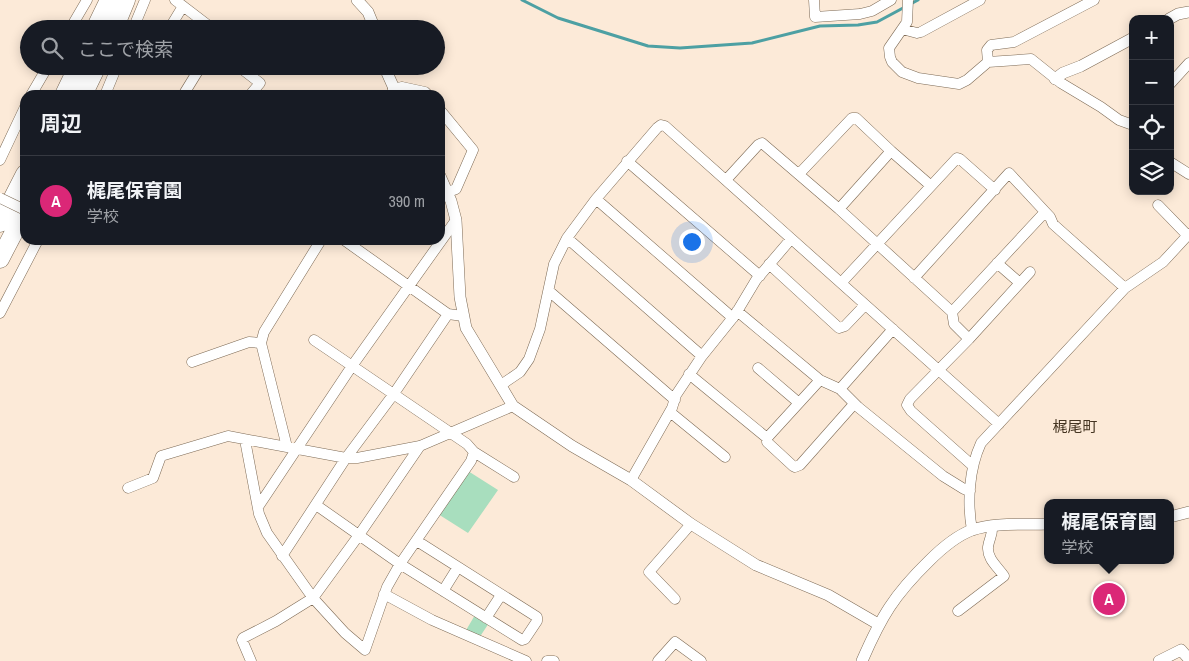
<!DOCTYPE html>
<html lang="ja">
<meta charset="utf-8">
<style>
body{margin:0;font-family:"Archivo Narrow","Noto Sans JP",sans-serif;background:#20242c;color:#f1f3f6}
.controls{position:absolute;right:15px;top:15px;display:grid;overflow:hidden;border-radius:10px;box-shadow:0 2px 12px #0003}
.controls button{width:45px;height:45px;display:grid;place-items:center;padding:0;border:0;border-bottom:1px solid #363941;background:#171b24;color:#f1f3f6;font:25px sans-serif}
.you{position:absolute;left:691px;top:241px;width:18px;height:18px;margin:-12px;border:4px solid #fff;border-radius:50%;background:#1a73e8;box-shadow:0 0 0 8px #1a73e833}
.badge{display:grid;place-items:center;width:32px;height:32px;border-radius:50%;background:#db2777;color:#fff;font-size:16px;font-weight:700}
.pin{position:absolute;translate:-50% -50%;border:2px solid #fff;box-shadow:0 1px 5px #0006}
.popup{position:absolute;left:1044px;top:499px;width:130px;height:65px;box-sizing:border-box;display:grid;place-content:center;border-radius:10px;background:#171b24;filter:drop-shadow(0 1px 4px #0005);font-size:16px;white-space:nowrap;color:#9ea1a6}
.popup b{font-size:19px;color:#f1f3f6}
.popup::after{content:'';position:absolute;left:50%;top:100%;margin-left:-10px;border:10px solid transparent;border-top-color:#171b24}
.list{margin:0;padding:0;list-style:none}
h2{display:flex;justify-content:space-between;align-items:center;height:65px;margin:0;padding:0 20px;font-size:21px}
h2 small{font-size:16px;font-weight:400;color:#9ea1a6}
.list li{display:grid;grid-template-columns:32px 1fr auto;gap:15px;align-items:center;box-sizing:border-box;height:90px;padding:0 20px;border-top:1px solid #363941}
.list b{display:block;font-size:19px;white-space:nowrap}
.list p{margin:0;font-size:16px;white-space:nowrap;color:#9ea1a6}
.list em{font-size:16px;font-style:normal;color:#9ea1a6}
.icon{flex:none;width:28px;height:28px;fill:none;stroke:currentColor;stroke-width:2;stroke-linecap:round;stroke-linejoin:round}
.map{position:relative;flex:none;width:1189px;height:661px;overflow:hidden}
.search{position:absolute;background:#171b24;box-shadow:0 2px 12px #0003;left:20px;top:20px;width:425px;height:55px;display:flex;align-items:center;gap:12px;box-sizing:border-box;padding:0 18px;border-radius:28px;color:#9ea1a6;font-size:19px}
.panel{position:absolute;background:#171b24;box-shadow:0 2px 12px #0003;left:20px;top:90px;width:425px;height:155px;border-radius:15px}
.map>svg:first-child{display:block}
</style>
<div class="map">
<svg width="1189" height="661" viewBox="0 0 1189 661">
<rect width="100%" height="100%" fill="#fcead8"/>
<path fill="#a8debe" d="M468,471L498,490L468,533L438,514Z
M475,615L489,623L479,638L465,632Z"/>
<g fill="none" stroke-linecap="round" stroke-linejoin="round">
<path stroke="#4da0a3" stroke-width="3" d="M522,0L558,18L648,46L680,48L752,43L820,26L858,25L877,22L918,0"/>
<defs>
<path id="minor" d="M175,0L213,29
M814,0L815,17L860,14L872,11L891,0
M908,0L907,22L889,48L890,57L892,62L902,72L918,78L959,84L967,80L988,62L1031,59L1061,83L1101,107L1119,120L1133,125
M70,29L87,0
M133,29L145,0
M169,29L183,6
M902,29L917,33L921,32L980,0
M988,62L987,50L991,45L1014,42L1094,0
M238,66L260,83L250,95
M1170,84L1189,63
M393,89L402,87L425,92L428,95
M31,95L48,66
M105,95L117,66
M188,95L185,92L201,66
M440,110L473,150L456,189L448,192
M891,151L930,185
M0,160L25,107
M627,161L760,276
M1170,162L1189,174
M726,180L758,145L762,143L839,209L891,151L856,118H852L799,174
M596,199L733,318
M1158,205L1188,236
M839,209L952,312L954,324L969,339L910,399L907,405L911,411L973,466
M567,238L702,356
M344,240L448,314L463,316
M997,263L1020,283
M769,264L839,328L845,326L865,305
M914,278L1009,173L1050,217L1053,224L1125,288
M841,283L957,158L960,159L995,190
M549,291L675,400
M737,311L820,380L840,389L858,407L943,476L964,489L970,491
M952,312L1045,212
M0,313L38,240
M969,339L1030,272
M192,362L249,342L261,343
M758,368L799,403
M689,374L767,438
M820,380L767,438V442L793,466L795,467L800,465L854,404
M501,385L520,372L529,359L540,329L554,264L567,238L596,199L657,128L661,125L665,126L999,424
M840,389L893,329
M670,412L725,457
M245,440L259,514L267,533L313,598L345,633L365,650L387,587L400,564L471,461L474,452L467,444L314,340
M287,447L261,343L264,332L321,240
M474,452L514,477
M631,480L672,408L676,395L702,356L735,315L756,280L791,239
M128,488L153,478L161,456L228,436L346,458H357L420,446L513,406
M316,505L400,564L522,640L525,639L537,621V617L417,541
M258,507L352,366L456,220
M972,530C967,502 969,469 981,443L1125,288L1163,262L1189,234
M282,556L346,458L393,395L448,314
M443,591L458,567
M384,594L432,620L526,661
M675,599L649,572L691,524
M958,611L1004,576C998,567 987,559 988,547C989,539 993,534 992,527
M486,618L501,595
M251,661L242,640L243,638L276,621L313,598L359,535L420,446
M547,661H554
M658,661L675,642L701,661"/>
<path id="tertiary" d="M357,0L368,12L375,29
M1169,19L1178,14L1189,12
M384,66L397,95
M1055,79L1063,73L1081,66L1133,38
M440,176L451,201L456,220L460,297L466,328L513,406L572,446L631,480L691,524L756,565L828,595L878,624
M1170,517L1189,512
M862,661C881,617 894,595 929,561C941,549 956,536 972,530C995,522 1024,525 1048,524
M1159,661L1181,650L1189,659"/>
<path id="motorway" d="M95,29L109,0
M114,29L126,0
M64,95L78,66
M83,95L97,66
M0,223L25,174
M0,259L25,211"/>
</defs>
<use href="#minor" stroke="#7d6a55" stroke-width="11"/>
<use href="#tertiary" stroke="#7d6a55" stroke-width="12"/>
<use href="#motorway" stroke="#7d6a55" stroke-width="19"/>
<use href="#minor" stroke="#fff" stroke-width="10"/>
<use href="#tertiary" stroke="#fff" stroke-width="11"/>
<use href="#motorway" stroke="#fff" stroke-width="18"/>
<defs>
<path id="minor-bridge" d="M0,198L25,210"/>
</defs>
<use href="#minor-bridge" stroke="#7d6a55" stroke-width="11" stroke-linecap="butt"/>
<use href="#minor-bridge" stroke="#fff" stroke-width="10"/>
</g>
<g text-anchor="middle" dominant-baseline="central" stroke-width="4.5" stroke-linejoin="round" paint-order="stroke">
<g font-size="15" fill="#443421" stroke="#fcead8">
<text x="1075" y="426">梶尾町</text>
</g>
</g>
</svg>
<div class="controls">
<button>+</button>
<button>−</button>
<button><svg class="icon" aria-label="locate" viewBox="0 0 24 24"><circle cx="12" cy="12" r="6"/><path d="M12 2v4M12 18v4M2 12h4M18 12h4"/></svg></button>
<button><svg class="icon" aria-label="layers" viewBox="0 0 24 24"><path d="M12 4l9 5-9 5-9-5zM3 14l9 5 9-5"/></svg></button>
</div>
<div class="you"></div>
<div class="pin badge" style="left:1109px;top:599px">A</div>
<div class="popup"><b>梶尾保育園</b>学校</div>
<div class="search"><svg class="icon" aria-label="search" viewBox="0 0 24 24"><circle cx="10" cy="10" r="6"/><path d="M15 15l6 6"/></svg>ここで検索</div>
<section class="panel">
<h2>周辺<small></small></h2>
<ul class="list">
<li><span class="badge">A</span><div><b>梶尾保育園</b><p>学校</p></div><em>390 m</em></li>
</ul>
</section>
</div>
